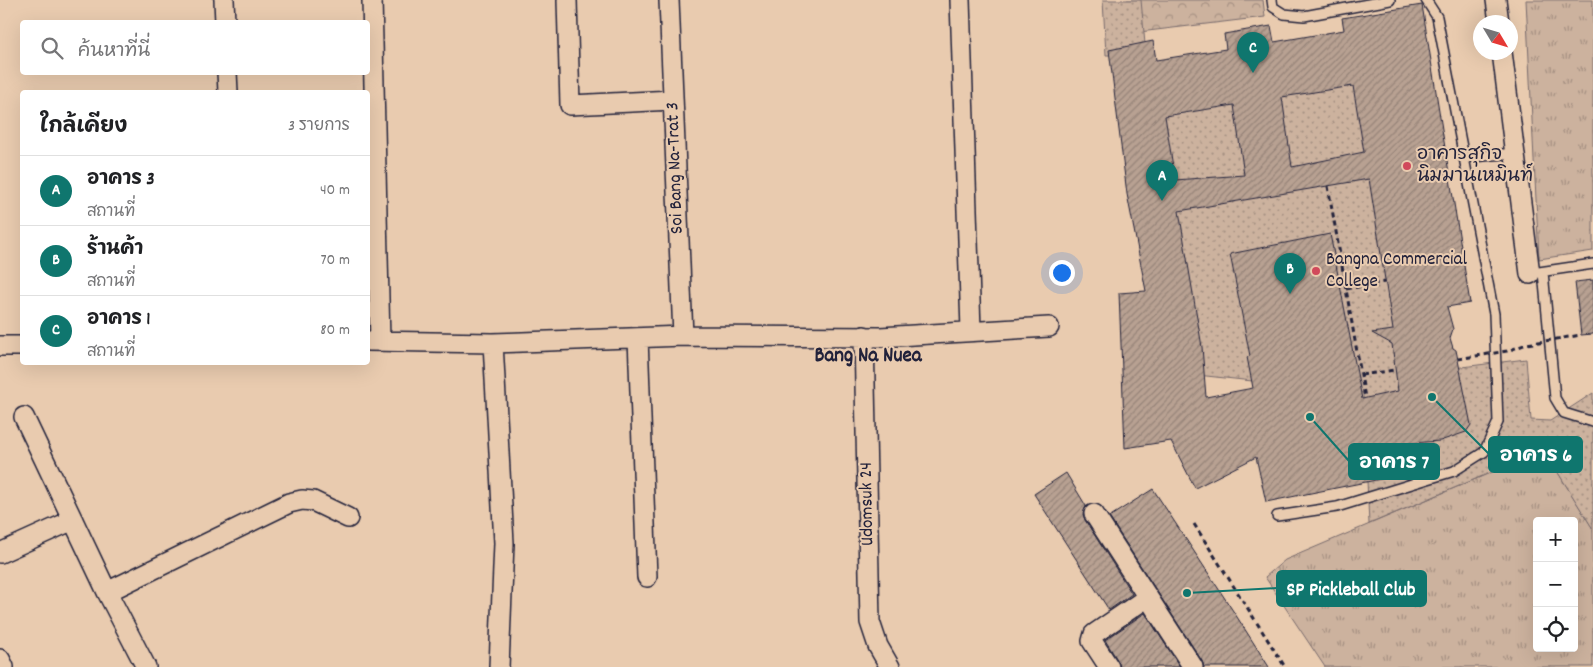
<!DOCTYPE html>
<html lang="th">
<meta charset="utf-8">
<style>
body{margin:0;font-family:Dekko,"Playpen Sans Thai",sans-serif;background:#f2f2f2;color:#202124}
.controls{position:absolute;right:15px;bottom:15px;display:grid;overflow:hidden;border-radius:5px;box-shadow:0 5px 20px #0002}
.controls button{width:45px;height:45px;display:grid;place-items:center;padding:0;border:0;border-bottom:1px solid #e0e0e0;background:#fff;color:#202124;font:25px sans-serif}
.compass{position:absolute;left:1473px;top:15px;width:45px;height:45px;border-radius:50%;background:#fff;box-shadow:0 5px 20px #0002;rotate:128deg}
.you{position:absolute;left:1061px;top:272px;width:18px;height:18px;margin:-12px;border:4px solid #fff;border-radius:50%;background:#1a73e8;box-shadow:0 0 0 8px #1a73e833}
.badge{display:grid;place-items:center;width:32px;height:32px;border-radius:50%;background:#0f766e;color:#fff;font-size:16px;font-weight:700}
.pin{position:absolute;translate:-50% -41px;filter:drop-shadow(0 1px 2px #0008)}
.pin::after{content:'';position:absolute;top:26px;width:18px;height:15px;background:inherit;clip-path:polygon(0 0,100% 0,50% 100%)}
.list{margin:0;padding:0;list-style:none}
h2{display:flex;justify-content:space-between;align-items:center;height:65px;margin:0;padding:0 20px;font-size:21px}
h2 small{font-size:16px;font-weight:400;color:#757577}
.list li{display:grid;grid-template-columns:32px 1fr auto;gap:15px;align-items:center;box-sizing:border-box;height:70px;padding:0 20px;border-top:1px solid #e0e0e0}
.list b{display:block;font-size:19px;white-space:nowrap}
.list p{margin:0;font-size:16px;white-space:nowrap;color:#757577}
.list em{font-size:16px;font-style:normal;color:#757577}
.icon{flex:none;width:28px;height:28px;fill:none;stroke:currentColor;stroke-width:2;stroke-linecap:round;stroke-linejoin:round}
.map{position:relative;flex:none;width:1593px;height:667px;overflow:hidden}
.search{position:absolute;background:#fff;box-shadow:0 5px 20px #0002;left:20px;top:20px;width:350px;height:55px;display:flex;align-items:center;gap:12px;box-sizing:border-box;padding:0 18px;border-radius:5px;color:#757577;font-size:19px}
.panel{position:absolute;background:#fff;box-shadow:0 5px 20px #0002;left:20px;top:90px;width:350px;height:275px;border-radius:5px}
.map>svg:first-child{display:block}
</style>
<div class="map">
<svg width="1593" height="667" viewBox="0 0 1593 667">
<defs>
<pattern id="grass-tufts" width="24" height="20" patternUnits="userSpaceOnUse" patternTransform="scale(1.25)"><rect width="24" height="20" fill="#ccb29e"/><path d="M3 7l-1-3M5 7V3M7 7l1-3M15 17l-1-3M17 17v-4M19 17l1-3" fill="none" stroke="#a59082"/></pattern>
<pattern id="forest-crowns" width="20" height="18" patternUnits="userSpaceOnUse" patternTransform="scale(1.25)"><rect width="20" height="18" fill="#ccb29e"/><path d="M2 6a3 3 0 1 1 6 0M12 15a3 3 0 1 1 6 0" fill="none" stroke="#a59082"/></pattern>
<pattern id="garden-dots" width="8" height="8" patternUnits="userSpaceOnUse" patternTransform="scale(1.25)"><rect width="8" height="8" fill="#ccb29e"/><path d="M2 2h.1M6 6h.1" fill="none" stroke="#a59082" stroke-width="1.8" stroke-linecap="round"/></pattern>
<pattern id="building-hatch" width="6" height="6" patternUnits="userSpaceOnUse" patternTransform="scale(1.25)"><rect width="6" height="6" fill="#b8a192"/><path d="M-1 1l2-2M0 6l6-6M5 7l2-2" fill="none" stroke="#958378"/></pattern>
</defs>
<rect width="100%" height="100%" fill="#e9cbaf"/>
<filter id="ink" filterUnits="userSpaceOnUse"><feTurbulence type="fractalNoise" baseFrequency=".02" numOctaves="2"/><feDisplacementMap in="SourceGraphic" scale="10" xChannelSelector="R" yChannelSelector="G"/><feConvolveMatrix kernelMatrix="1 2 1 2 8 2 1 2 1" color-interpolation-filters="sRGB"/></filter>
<g filter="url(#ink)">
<path fill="url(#grass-tufts)" stroke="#776a6c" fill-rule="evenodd" d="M1526,0H1593V251L1539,259Z
M1544,450L1593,529V667H1325L1265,577L1285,560ZM1537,521H1574V648H1537Z"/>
<path fill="url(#forest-crowns)" stroke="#776a6c" d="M1127,0H1263L1265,17L1131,33Z"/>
<path fill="url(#garden-dots)" stroke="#776a6c" d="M1103,0H1141L1146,55H1106Z
M1362,83L1414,373L1526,359L1531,420L1550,421L1593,393V529L1544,450L1369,524L1363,393L1188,374L1152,117Z"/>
<path fill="url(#building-hatch)" stroke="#22223b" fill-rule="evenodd" d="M1422,5L1470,303L1447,307L1453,329L1450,338L1453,348L1456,350L1471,425L1466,432L1440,441L1400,444L1406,474L1266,502L1256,457L1195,488L1171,441L1125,448L1119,293L1146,291L1127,194L1109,50L1153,41L1156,60L1226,49L1224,34L1271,26L1274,42L1344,30L1342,18ZM1353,86L1364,152L1292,167L1282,97ZM1234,105L1244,175L1175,180L1165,116ZM1369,179L1393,330L1372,333L1392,344L1398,391L1362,399L1330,234L1230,254L1250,356L1247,357L1253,388L1206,397L1202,347L1179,211Z
M1593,280V334L1581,335L1575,282Z
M1066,473L1086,506L1083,514L1085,520L1132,594L1109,610L1034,494Z
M1153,489L1237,617L1269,667H1204L1202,661L1109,517Z
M1145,613L1180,667H1120L1118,661L1105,640Z"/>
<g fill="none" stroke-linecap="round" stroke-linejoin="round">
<defs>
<path id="service" d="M1272,0L1273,7L1284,14L1304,16L1390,0
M1464,158L1514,153
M1539,272L1593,264
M1543,272L1555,398L1564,413L1593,422
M1277,516L1337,507L1454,471L1484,452L1498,422L1494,314L1437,17L1426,0"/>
<path id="minor" d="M224,0L225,22
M372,0L380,341
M567,0L570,105L673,100
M669,0L683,336
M960,0L971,330
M1496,0L1499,22
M1502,52L1530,274
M227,72L228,92
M864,336L870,622L878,646L890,667
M638,338L647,577
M368,341L493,343L683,336L880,337L1049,327
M493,343L504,543L499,667
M0,346H22
M24,417L107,592L146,667
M1094,514L1193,667
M0,553L73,520
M107,592L289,503L302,500L313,501L348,518
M0,659L4,667
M1109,667L1092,641L1094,634L1148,597"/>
</defs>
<use href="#service" stroke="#22223b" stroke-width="12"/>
<use href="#minor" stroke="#22223b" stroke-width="22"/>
<path stroke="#22223b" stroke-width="3" stroke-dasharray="5 4" stroke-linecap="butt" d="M1328,186L1365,398
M1346,289L1385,282
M1361,375L1395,370
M1194,524L1285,667"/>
<use href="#service" stroke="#e9cbaf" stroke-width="9"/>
<use href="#minor" stroke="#e9cbaf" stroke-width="19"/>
<path stroke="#22223b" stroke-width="3" stroke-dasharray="5 4" stroke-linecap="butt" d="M1458,359L1507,351L1527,344L1581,335"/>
</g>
</g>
<g fill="#d1495b" stroke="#e9cbaf" stroke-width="2">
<circle cx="1407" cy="166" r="5"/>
<circle cx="1316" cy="271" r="5"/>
</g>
<g text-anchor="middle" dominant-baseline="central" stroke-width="4" stroke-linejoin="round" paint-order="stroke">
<g font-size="19" fill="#22223b" stroke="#e9cbaf" text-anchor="start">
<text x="1417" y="155">อาคารสุกิจ<tspan x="1417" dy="22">นิมมานเหมินท์</tspan></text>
<text x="1326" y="260">Bangna Commercial<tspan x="1326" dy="22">College</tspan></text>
</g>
<g font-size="19" fill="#22223b" stroke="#e9cbaf">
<text transform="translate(676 168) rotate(-92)">Soi Bang Na-Trat 3</text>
<text transform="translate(868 504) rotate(-91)">Udomsuk 24</text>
</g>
<g font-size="21" font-weight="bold" fill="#22223b" stroke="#e9cbaf">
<text x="868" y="357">Bang Na Nuea</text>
</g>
</g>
<path fill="none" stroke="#0f766e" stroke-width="2" d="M1432 397L1489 454M1310 417L1349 461M1187 593L1277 588"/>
<g fill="#0f766e" stroke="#e9cbaf" stroke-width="2">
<circle cx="1432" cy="397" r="5"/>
<circle cx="1310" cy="417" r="5"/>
<circle cx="1187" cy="593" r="5"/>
</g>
<g fill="#0f766e" stroke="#0f766e" stroke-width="2">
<rect x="1489" y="437" width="93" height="35" rx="5"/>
<rect x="1349" y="444" width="90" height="35" rx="5"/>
<rect x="1277" y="571" width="149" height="35" rx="5"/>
</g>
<g font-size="20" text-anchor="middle" font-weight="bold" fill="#fff">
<text x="1536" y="461">อาคาร 6</text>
<text x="1394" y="468">อาคาร 7</text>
<text x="1351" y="595">SP Pickleball Club</text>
</g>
</svg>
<div class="controls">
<button>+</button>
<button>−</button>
<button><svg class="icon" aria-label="locate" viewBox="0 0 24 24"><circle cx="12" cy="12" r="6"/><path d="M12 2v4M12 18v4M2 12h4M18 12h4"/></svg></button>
</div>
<svg class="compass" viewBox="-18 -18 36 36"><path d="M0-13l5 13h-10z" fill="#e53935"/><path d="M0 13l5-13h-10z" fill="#757577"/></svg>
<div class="you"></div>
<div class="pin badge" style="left:1162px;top:201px">A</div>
<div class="pin badge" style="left:1290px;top:294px">B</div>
<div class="pin badge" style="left:1253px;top:73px">C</div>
<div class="search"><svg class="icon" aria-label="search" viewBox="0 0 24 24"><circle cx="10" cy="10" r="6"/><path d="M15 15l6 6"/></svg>ค้นหาที่นี่</div>
<section class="panel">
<h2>ใกล้เคียง<small>3 รายการ</small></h2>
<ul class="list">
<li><span class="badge">A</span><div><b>อาคาร 3</b><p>สถานที่</p></div><em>40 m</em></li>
<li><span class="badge">B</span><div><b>ร้านค้า</b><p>สถานที่</p></div><em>70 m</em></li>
<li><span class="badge">C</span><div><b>อาคาร 1</b><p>สถานที่</p></div><em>80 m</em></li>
</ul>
</section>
</div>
